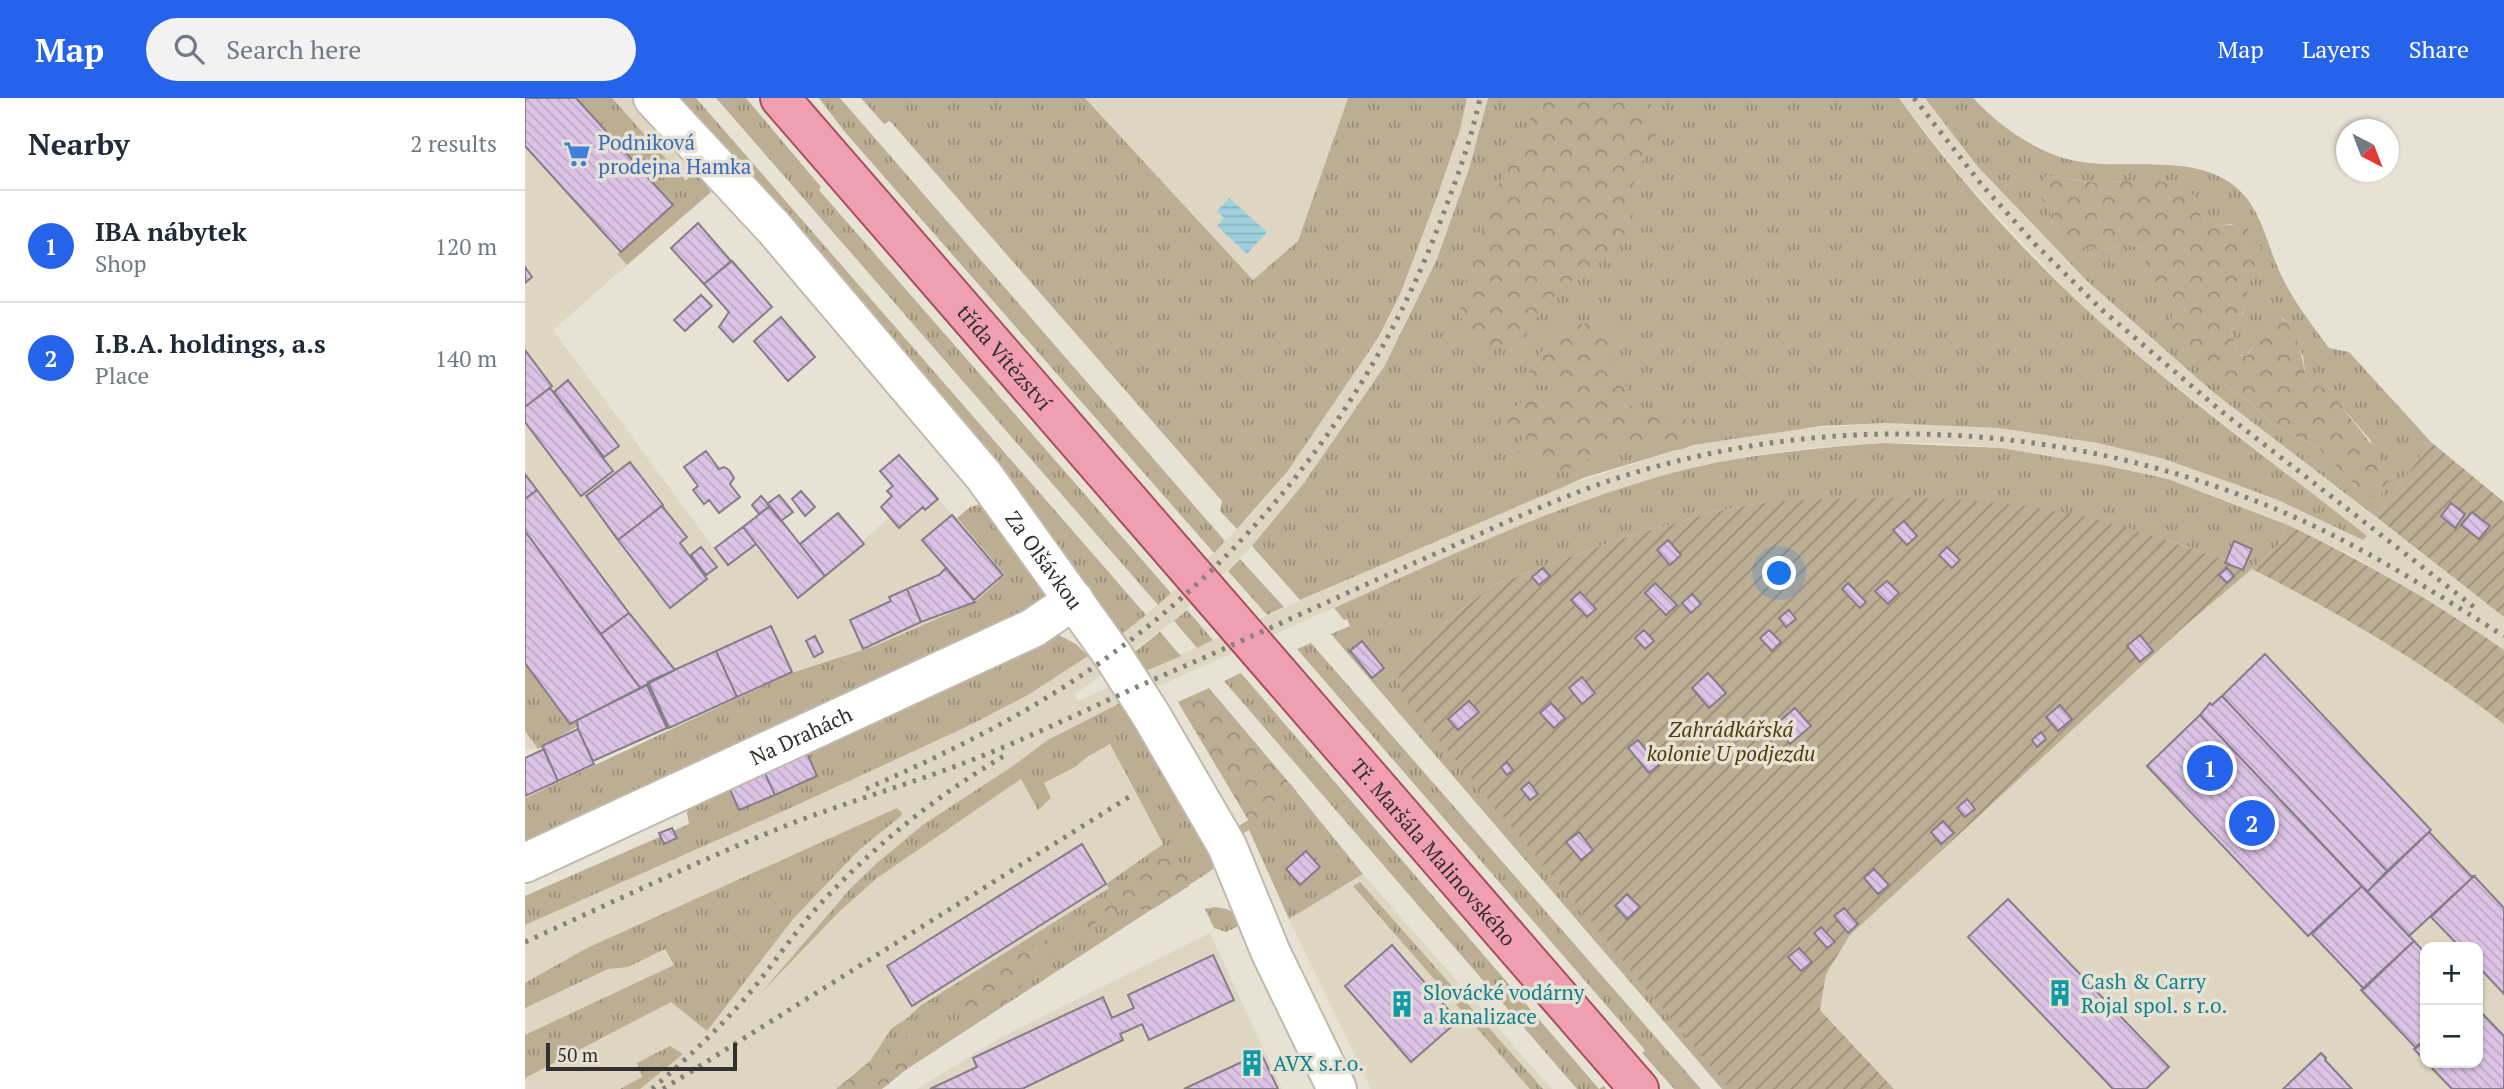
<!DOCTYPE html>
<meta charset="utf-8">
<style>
body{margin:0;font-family:"PT Serif",serif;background:#f2f2f3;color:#1f2937}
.controls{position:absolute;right:21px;bottom:21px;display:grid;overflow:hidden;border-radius:14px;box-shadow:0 2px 5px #0004}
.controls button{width:63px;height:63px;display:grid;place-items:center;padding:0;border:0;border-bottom:2px solid #e0e1e3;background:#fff;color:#1f2937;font:35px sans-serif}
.compass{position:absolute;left:1811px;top:21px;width:63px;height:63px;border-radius:50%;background:#fff;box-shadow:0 2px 5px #0004;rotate:138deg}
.scale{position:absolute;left:21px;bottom:18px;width:191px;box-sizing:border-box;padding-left:7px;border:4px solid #32302b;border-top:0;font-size:19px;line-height:24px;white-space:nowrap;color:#32302b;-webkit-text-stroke:5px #e8e2d5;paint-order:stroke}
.you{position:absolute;left:1255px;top:476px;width:24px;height:24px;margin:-18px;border:5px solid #fff;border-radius:50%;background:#1a73e8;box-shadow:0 0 0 10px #1a73e833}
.badge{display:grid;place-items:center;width:46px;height:46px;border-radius:50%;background:#2563eb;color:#fff;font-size:23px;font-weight:700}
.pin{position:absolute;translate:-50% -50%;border:4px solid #fff;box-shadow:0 2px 7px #0006}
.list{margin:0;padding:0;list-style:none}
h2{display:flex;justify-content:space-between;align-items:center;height:91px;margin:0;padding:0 28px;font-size:30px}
h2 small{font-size:23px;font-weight:400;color:#747a83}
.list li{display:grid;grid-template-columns:46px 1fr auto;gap:21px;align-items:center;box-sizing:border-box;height:112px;padding:0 28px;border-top:2px solid #e0e1e3}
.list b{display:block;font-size:26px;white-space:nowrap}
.list p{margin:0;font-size:23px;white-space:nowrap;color:#747a83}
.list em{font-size:23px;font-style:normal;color:#747a83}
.icon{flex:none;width:38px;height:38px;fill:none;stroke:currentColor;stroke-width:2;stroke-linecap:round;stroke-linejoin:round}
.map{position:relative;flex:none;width:1979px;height:991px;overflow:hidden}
header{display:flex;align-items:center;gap:42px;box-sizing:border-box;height:98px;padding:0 35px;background:#2563eb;color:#fff}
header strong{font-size:33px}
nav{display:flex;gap:38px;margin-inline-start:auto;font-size:24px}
.search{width:490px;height:63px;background:#f2f2f3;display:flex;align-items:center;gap:18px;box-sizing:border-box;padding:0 24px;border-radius:38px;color:#747a83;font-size:26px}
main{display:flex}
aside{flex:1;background:#fff}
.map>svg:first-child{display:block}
</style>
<header>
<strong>Map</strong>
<div class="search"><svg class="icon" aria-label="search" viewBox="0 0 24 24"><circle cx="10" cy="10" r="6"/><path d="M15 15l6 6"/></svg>Search here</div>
<nav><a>Map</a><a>Layers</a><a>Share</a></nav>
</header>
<main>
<aside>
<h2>Nearby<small>2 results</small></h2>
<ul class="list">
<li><span class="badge">1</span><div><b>IBA nábytek</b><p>Shop</p></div><em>120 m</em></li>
<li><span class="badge">2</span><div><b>I.B.A. holdings, a.s</b><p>Place</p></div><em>140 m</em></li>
</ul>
</aside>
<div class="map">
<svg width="1979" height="991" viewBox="0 0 1979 991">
<defs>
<pattern id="grass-tufts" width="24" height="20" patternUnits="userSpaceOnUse" patternTransform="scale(1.75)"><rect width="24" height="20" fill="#bbae93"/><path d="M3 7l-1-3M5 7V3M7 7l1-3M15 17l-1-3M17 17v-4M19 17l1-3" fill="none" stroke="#998e78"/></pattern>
<pattern id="forest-crowns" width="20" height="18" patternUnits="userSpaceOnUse" patternTransform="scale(1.75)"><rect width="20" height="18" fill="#bbae93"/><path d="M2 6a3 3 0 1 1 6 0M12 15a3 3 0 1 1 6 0" fill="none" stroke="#998e78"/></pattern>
<pattern id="garden-furrows" width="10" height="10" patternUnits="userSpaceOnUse" patternTransform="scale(1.75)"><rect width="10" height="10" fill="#bbae93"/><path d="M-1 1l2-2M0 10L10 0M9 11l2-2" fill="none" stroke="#998e78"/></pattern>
<pattern id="water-rules" width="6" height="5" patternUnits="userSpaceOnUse" patternTransform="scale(1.75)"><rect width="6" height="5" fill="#9fd0dd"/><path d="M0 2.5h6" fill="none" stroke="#89b3be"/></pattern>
<pattern id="building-back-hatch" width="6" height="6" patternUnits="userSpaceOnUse" patternTransform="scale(1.75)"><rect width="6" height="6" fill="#dcc3e6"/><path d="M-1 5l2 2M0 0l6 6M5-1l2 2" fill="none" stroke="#bda8c5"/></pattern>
</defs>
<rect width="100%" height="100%" fill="#e8e2d5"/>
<path fill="#ded6c2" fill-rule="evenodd" d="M0,0H108L141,35L186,94L28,232L189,450L245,408L300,478L338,446L337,443L365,419L374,429L398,409L400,411L413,401L480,477L450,504L350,548L267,574L246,529L52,621L53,628L13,651H0Z
M560,0H823L773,143L728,182Z
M942,0H963L944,71L912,161L859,269L779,385L727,448L649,523L550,596L553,603L839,474L1039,388L1168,347L1261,332L1361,325L1474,330L1573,345L1639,361L1753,402L1841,438L1617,261L1570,220L1538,188L1437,80L1374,0H1400L1453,69L1544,166L1688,294L1979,519V552L1931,519L1830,459L1745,419L1643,381L1583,368L1476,350L1414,345H1358L1284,350L1219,359L1048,406L942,450L600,603L598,673L638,746L582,785L584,789L404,924L332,973L311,991H0V827L272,707L441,629L503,597L562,559L559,553L592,529L597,536L621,517L669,475L727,416L762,374L853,240L876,194L912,99L935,32Z
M1727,471L1796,506L1869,549L1941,596L1979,626V991H1369L1295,912L1301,876L1325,837L1661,527ZM1900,849H1953V965H1900Z
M838,776L1027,991H846L764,821Z
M685,835L757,991H392L475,940Z"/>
<path fill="url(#grass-tufts)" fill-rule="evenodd" d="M51,0H87L161,83L169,72L186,94L102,167L92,156L147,105Z
M148,0H171L621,517L597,536L508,415Z
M191,0H221L296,89L294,92L646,495L633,507Z
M294,0H315L700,443L689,455L319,33Z
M336,0H560L728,182L773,143L823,0H942L935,32L912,99L876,194L853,240L762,374L712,431L695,413L697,403L365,23L359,26Z
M963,0H1374C1443,96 1526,184 1616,260C1689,322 1767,379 1842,438L1838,442L1753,402L1704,384L1639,361L1573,345L1474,330L1361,325L1296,328L1168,347L1061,379L775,502L727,448L779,385L859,269L912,161L944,71Z
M1400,0H1448C1476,29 1511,55 1551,63C1603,73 1674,53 1715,93C1738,115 1743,151 1757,179C1769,204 1787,227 1804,250L1824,254L1906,344L1851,419L1688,294L1561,182L1453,69ZM1521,78L1579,86L1597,83L1675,119C1686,128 1693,128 1707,126L1727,143L1731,172L1722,189L1718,216L1706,233L1713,257L1721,258L1731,244L1733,235L1758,220L1778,258L1781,282L1805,295L1846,343L1841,399L1792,349L1748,327L1726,305L1700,287L1649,204L1644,189L1622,161V152L1602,146L1582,151H1562L1536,136L1527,125Z
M1358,345L1476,350L1583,368L1643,381L1763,427L1755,445L1727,471L1642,442L1343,400L1229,406L1189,414L1101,439L968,487L927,519L886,560L1224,991H1197L806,536L825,528L822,521L819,522L809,510C915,462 1021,411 1133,379C1206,357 1282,351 1358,345Z
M458,406L521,494L513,509L229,649L224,639L200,650L192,657L0,755V700L266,575L350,548L450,504L480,477L432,420L445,409Z
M715,461L759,509L742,517L703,473Z
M662,512L688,542L672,550L649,523Z
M635,534L656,558L618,574L607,556Z
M530,535L551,546L563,558L503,597L441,629L272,707L0,827V798L164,726L162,715L166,702Z
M786,545L1176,991H1149L1117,955L1120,952L772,551Z
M0,565L45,626L52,621L53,628L13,651L0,633Z
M716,575L1074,991L1079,988L1081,991H1052L699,583Z
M599,603L691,766L687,772L379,973L313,991L345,963L366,931L385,918L395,908L584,790L581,786L638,746L585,646L562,659L550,669L519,685L526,700L513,712L496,681L352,780L315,813L235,896L325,791L353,764L399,726L488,668L523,642Z
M770,692L838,776L764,821L724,732L712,739L709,731Z
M372,710L377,715L376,718L334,752L268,821L182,933L146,904L0,980V937L149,867L140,851L103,869L83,871L0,910V885L62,850Z
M835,784L1018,991H1005L828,788Z
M689,809C704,810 710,814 720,825L701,834L689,830L680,811Z
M145,948L158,956L115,991H95L117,979L112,965Z"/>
<path fill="url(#forest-crowns)" d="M1015,0H1121L1136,23L1128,48L1116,65L1108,88L1109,114L1101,135L1072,163L1026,201L1004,231L986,250L962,249L947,240L935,217L938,191L976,83Z
M1521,77C1539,80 1557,84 1575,85C1583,86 1590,84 1597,83C1624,81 1662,81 1677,107L1675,119C1690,131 1703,126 1722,127L1727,143L1737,150L1741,162C1720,184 1725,188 1718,214C1716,221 1710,227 1706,233L1713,257L1721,258C1734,245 1731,228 1742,215C1770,216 1778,260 1781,282C1789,286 1799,290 1806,295C1812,301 1818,310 1823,317C1837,334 1894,398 1841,399L1792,349L1748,327L1726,305L1700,287L1644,235L1649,204L1643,189L1625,188L1618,168L1622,161V152L1602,146L1582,151H1562L1548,144L1536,136L1527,125L1525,113L1514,97Z
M1049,216L1058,227L1065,220H1078C1089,235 1093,245 1088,262L1100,278L1103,305C1125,324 1145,319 1172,322L1177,328C1176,343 1162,353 1147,352C1130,351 1117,341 1099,345C1083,349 1052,368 1034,375L1000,360L993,354L995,344L1000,336L986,339L975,333L976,320L1004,298L1022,301L1037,296L1038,289L1035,283C1019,286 1017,293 1003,279L1005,270L1029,236L1034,218Z
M684,590L772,694L725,725L653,604Z
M639,760L652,765L663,773L664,788L628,811H597L573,823L545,842L502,882L478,907L450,926L433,917L430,912L452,880L468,866L525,840L558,819L625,766Z
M382,938L389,940V951L382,971L357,991H311L345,963Z"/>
<path fill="url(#garden-furrows)" d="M1906,344L1979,404V519L1851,419Z
M1343,400C1420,399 1498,403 1573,422C1625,435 1676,454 1727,471L1755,445L1763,427C1838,463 1910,504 1979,552V626C1900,565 1816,516 1727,471L1661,527L1325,837L1301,876L1295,912L1369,991H1205L877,598L873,579L886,560L927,519L968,487L1101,439L1189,414L1229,406L1269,402Z"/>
<path fill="url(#water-rules)" d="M704,100L742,134L722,156L692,128L699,120L692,113Z"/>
<path fill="url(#building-back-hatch)" stroke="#857d88" stroke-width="2" d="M0,0H51L148,107L96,154L0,48Z
M173,125L206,163L179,186L146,150Z
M207,163L247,209L208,244L194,229L204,214L179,186Z
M0,169L7,179L0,185Z
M176,197L187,208L160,233L149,222Z
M256,219L290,259L263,283L229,243Z
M0,252L27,288L0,309Z
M43,282L94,348L79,359L29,294Z
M25,290L88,373L56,398L0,324V309Z
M181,353L194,371L199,369L204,372L209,380L205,386L215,399L194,415L184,402L179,406L168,392L173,388L159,369Z
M374,357L413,401L400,412L398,409L374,430L356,409L367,398L362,393L368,388L355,373Z
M105,364L138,407L93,442L61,398Z
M0,376L12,392L0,401Z
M12,392L104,515L76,536L0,433V401Z
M276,393L290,409L280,418L267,401Z
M254,397L268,414L256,423L242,406Z
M236,398L245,408L234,416L227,407Z
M1926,405L1940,416L1930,430L1916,418Z
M137,408L162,439L155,445L182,481L145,510L93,442Z
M245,408L300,478L273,500L218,429Z
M1947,414L1965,428L1954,441L1936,427Z
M313,415L339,446L300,478L275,446Z
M427,417L478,477L449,502L397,442Z
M1379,423L1392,438L1382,447L1368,432Z
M218,429L231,446L203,467L190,450Z
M0,433L115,590L45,626L0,565Z
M1143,442L1156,457L1145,467L1132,452Z
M1709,443L1727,451L1718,472L1700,465Z
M176,449L192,469L181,477L166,457Z
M1422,449L1435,462L1427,470L1414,457Z
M421,470L450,504L396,524L382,491L414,477Z
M1018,470L1025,478L1014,487L1007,479Z
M1702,470L1709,478L1702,485L1694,477Z
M1362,483L1374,495L1363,506L1350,493Z
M1130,485L1152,507L1141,517L1120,495Z
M1323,485L1341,504L1335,510L1317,491Z
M382,491L396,524L338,551L325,522L366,503L364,499Z
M1055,494L1071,511L1062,519L1046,502Z
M1167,496L1176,506L1166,515L1157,505Z
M1264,512L1271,521L1261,529L1254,520Z
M104,515L150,572L115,590L76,536Z
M246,528L267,574L212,599L191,553Z
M1119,532L1129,543L1120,551L1110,540Z
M1244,532L1256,544L1247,553L1235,540Z
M1615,537L1628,553L1615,564L1602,548Z
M290,538L298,554L289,559L281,543Z
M837,543L859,570L847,580L825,553Z
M191,553L212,599L144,630L123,584Z
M1740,556L1906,732L1862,773L1697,598Z
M1183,575L1201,595L1184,610L1167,590Z
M1057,579L1070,595L1057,606L1044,590Z
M122,587L142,630L68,663L53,631L52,622Z
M1697,598L1862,773L1842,794L1675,617L1685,605L1687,607Z
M944,603L954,614L933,632L923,621Z
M1026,605L1040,620L1029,630L1015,615Z
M1535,607L1547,621L1533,633L1521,619Z
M1270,610L1286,628L1265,646L1249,628Z
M1675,617L1837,788L1783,838L1622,668Z
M53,631L69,666L33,683L17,648Z
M1516,634L1521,641L1512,649L1507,642Z
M1113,642L1134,667L1124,675L1103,650Z
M19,651L33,683L0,698V660Z
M281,653L292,678L250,697L238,671Z
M982,664L988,672L982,677L976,669Z
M238,671L250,697L214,712L203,687Z
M1004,684L1013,696L1005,702L996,691Z
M1442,701L1450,711L1440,719L1432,710Z
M1418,723L1429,735L1416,746L1406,734Z
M147,730L152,740L139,746L134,735Z
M1054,734L1068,752L1056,762L1041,744Z
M1904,734L1946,778H1949L1884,838L1842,794Z
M557,746L581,786L387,908L362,868Z
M781,753L795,769L775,787L761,771Z
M1349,771L1364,787L1353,796L1339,780Z
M1949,778L1979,810V896L1953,868V849H1935L1906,819Z
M1837,788L1889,843L1839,891L1787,836Z
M1102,796L1115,809L1102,821L1090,808Z
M1483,801L1644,969L1621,991H1588L1443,839Z
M1319,810L1333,826L1323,835L1309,818Z
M1296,829L1310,844L1302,850L1289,835Z
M1889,843L1900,855V941L1891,950L1836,892Z
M867,847L933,923L886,964L820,888Z
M1274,850L1287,864L1276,873L1263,859Z
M688,857L709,902L624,942L617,926L595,936L598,942L497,991H405L452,969L448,960L578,899L587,920L609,910L603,897Z
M1953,911L1979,938V991H1927L1902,965H1953Z
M1900,941V963L1889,951Z
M736,955L753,991H659L693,975Z
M1796,955L1801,960L1800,962L1827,991H1758Z"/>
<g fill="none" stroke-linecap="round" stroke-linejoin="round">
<defs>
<g id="minor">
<path id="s1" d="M128,0L249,130L459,378L587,556L626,617L702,748L746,855L812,991"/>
<path id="s2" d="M0,765L508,530L549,502"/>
</g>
<g id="major">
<path id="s3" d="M255,0L1114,991"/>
</g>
</defs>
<use href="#minor" stroke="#c0baad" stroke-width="42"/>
<use href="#major" stroke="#a74f5f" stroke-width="42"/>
<use href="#minor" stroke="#fff" stroke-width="38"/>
<use href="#major" stroke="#f09fb0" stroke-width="38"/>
<path stroke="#858279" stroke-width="5" stroke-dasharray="3.5 7" stroke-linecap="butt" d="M1389,0L1456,86L1510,146L1576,211L1696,313L1949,509
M341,691C413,659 485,625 551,581C722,468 850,303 920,111C934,75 947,38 955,0
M0,844C91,803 180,759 273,723C340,698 408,679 474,651C529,628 584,601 639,577C734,536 827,492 921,451C980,425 1038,397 1099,378C1321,308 1565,327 1776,422C1847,454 1913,497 1979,538
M127,991C160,962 193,932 222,898C248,867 270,833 298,803C352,745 415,695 484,655
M138,991L604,699"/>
</g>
<defs>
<symbol id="supermarket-bare" viewBox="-9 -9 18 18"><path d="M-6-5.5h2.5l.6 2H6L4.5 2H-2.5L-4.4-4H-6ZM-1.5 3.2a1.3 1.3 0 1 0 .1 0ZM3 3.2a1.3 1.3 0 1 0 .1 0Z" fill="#3f7fe0" stroke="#e8e2d5" stroke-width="2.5" paint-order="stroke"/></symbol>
<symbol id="building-bare" viewBox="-9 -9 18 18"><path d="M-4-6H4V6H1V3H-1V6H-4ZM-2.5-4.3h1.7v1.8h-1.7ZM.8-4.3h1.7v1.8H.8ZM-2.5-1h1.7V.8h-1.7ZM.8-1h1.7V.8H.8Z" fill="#0f9aa8" stroke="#e8e2d5" stroke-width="2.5" paint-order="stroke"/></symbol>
</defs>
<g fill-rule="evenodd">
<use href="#supermarket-bare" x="33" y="37" width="38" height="38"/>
<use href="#building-bare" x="1516" y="876" width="38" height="38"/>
<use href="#building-bare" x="858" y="887" width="38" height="38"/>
<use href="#building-bare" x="708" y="946" width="38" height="38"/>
</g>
<g text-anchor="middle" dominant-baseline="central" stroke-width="7" stroke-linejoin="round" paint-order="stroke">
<g font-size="21" fill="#366cbe" stroke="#e8e2d5" text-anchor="start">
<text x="73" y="44">Podniková<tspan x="73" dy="24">prodejna Hamka</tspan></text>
</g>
<g font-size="21" fill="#32302b" stroke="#e8e2d5">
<text stroke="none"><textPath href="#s3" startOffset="343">třída Vítězství</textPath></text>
<text stroke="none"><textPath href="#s1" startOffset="606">Za Olšávkou</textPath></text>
<text stroke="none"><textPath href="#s2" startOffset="304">Na Drahách</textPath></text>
<text stroke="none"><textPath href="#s3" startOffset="998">Tř. Maršála Malinovského</textPath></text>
</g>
<g font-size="21" font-style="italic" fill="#4e3c0c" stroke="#e8e2d5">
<text x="1206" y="631">Zahrádkářská<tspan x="1206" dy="24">kolonie U podjezdu</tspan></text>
</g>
<g font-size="21" fill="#0d838f" stroke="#e8e2d5" text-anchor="start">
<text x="1556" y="883">Cash &amp; Carry<tspan x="1556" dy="24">Rojal spol. s r.o.</tspan></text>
<text x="898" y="894">Slovácké vodárny<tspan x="898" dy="24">a kanalizace</tspan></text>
<text x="748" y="965">AVX s.r.o.</text>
</g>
</g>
</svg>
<div class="controls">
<button>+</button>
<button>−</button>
</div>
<svg class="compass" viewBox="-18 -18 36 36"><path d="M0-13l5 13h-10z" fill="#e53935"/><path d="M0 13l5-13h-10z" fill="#747a83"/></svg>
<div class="scale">50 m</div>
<div class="you"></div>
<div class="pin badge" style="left:1685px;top:670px">1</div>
<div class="pin badge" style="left:1727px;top:725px">2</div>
</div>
</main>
